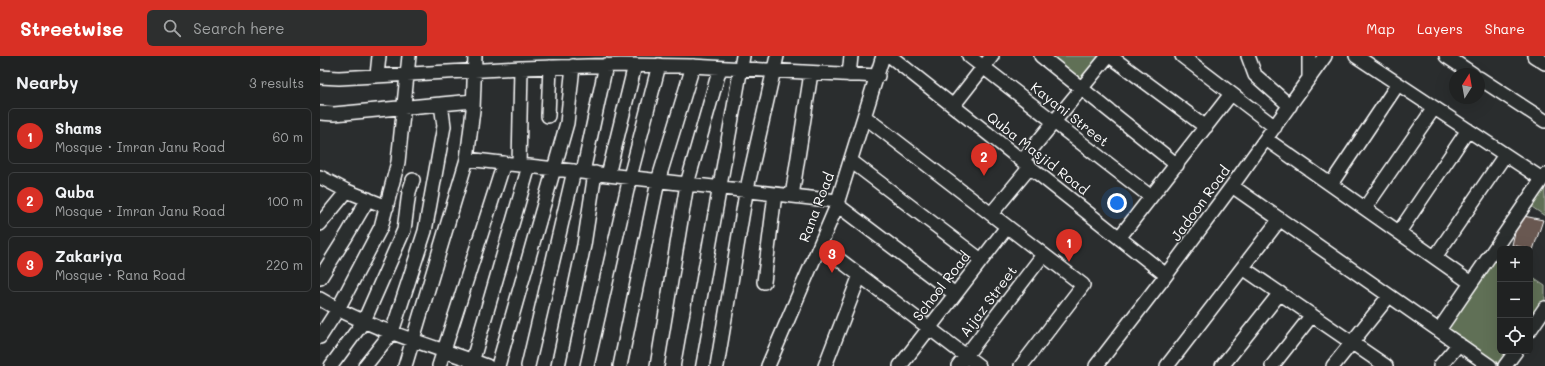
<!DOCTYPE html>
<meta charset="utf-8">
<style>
body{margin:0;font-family:Mali,sans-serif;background:#2d2f2f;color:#f1f3f6}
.controls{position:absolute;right:12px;bottom:12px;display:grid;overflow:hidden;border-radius:6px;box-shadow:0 4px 16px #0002}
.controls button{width:36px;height:36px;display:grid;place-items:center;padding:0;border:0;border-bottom:1px solid #3d3f40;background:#202222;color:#f1f3f6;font:20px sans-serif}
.compass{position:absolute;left:1129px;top:12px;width:36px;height:36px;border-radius:50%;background:#202222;box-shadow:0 4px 16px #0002;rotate:11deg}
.you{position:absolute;left:797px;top:147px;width:14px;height:14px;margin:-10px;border:3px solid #fff;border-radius:50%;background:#1a73e8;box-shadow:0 0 0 6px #1a73e833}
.badge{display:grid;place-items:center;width:26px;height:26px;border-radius:50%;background:#d93025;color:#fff;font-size:13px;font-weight:700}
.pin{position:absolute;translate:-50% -33px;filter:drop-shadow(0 1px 2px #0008)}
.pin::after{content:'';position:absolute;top:21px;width:14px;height:12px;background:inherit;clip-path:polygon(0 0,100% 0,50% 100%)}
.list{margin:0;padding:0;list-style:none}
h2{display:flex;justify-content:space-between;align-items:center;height:52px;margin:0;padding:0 16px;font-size:17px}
h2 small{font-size:13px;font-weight:400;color:#a2a4a5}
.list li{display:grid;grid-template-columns:26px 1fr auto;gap:12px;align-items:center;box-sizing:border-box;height:56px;margin:0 8px 8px;padding:0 8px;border:1px solid #3d3f40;border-radius:6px}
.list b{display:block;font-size:15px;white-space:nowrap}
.list p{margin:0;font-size:13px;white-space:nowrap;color:#a2a4a5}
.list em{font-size:13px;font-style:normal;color:#a2a4a5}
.icon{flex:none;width:22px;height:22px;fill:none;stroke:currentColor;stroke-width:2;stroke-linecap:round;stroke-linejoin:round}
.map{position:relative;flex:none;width:1225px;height:310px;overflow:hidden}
header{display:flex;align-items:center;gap:24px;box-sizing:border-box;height:56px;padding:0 20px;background:#d93025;color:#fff}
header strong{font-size:19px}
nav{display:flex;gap:22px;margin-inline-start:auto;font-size:14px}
.search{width:280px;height:36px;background:#2d2f2f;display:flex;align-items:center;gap:10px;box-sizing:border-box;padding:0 14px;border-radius:6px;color:#a2a4a5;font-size:15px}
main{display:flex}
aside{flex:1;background:#202222}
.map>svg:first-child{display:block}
</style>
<header>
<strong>Streetwise</strong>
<div class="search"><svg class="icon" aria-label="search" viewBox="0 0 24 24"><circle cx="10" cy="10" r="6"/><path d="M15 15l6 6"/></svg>Search here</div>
<nav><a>Map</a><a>Layers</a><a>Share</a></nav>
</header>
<main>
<aside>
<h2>Nearby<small>3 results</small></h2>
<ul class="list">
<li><span class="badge">1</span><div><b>Shams</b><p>Mosque · Imran Janu Road</p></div><em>60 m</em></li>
<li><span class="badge">2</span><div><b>Quba</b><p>Mosque · Imran Janu Road</p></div><em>100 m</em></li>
<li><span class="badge">3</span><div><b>Zakariya</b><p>Mosque · Rana Road</p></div><em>220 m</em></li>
</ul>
</aside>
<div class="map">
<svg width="1225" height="310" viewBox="0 0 1225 310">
<rect width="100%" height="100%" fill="#2a2d2e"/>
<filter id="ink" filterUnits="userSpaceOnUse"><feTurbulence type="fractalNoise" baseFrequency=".025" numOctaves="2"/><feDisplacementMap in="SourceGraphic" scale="8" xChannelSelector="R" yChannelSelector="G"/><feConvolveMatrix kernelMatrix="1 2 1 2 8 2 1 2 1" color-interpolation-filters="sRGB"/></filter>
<g filter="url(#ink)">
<path fill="#616f57" stroke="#b0b7ab" d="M722,0H788L762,31Z
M1225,119V160L1206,147Z
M1174,195L1180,199V295H1196L1185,310H1171L1119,274Z
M1210,220L1225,230V251L1210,274Z"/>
<path fill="#695851" stroke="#fff" d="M1199,159L1223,164L1213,194L1192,189Z"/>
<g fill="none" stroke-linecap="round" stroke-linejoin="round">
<defs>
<path id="minor" d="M570,0L846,219
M649,0L831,141
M721,0L857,109
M790,0L886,71
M862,0L955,71
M928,0L935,19L970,50
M989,0V21
M1036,0L1222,123
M1126,0L1153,18
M1214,0L1225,7
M57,19L59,0
M529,19L531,0
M0,21L19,22L201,12L301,9L371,10L558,20
M1159,22L1225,65
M633,50L672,0
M0,57L14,58L153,45
M228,60L230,11
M545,61L763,229L701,310
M946,83L1151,227
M147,103L517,145
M531,105L661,204
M702,105L788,0
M199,109L201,12
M263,116L286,9
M288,119L315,9
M0,121L27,135L67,151
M1011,128L1078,28
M912,130L1170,310
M472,140L491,17
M516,148L635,238
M1045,152L1114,52
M671,158L710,111
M0,168L27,135
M1079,176L1148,74
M799,182L911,38
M500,189L659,310
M1115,201L1185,99
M923,212L1066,310
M0,222L27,179L48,143
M444,226L455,138
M0,243C51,274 111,289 167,310
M1119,274L1225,119
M1210,274L1225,252
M0,281L18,253L61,171L78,106L89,0
M11,310L44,265L84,174L89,136L93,124
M45,310L72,276L105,175L124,70L121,48
M85,310L147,103L153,54L155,0
M119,310L184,107
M151,310L209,110
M178,310L247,67L253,10
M208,310L254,115
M238,310L264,189L275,117
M267,310L310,121L339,9
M300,310L338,125L373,10
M337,310L367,128L400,12
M368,310L423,0
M397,310L426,137L457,0
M448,310L515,154L563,0
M505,310L540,219
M580,310L687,171
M638,310L723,199
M776,310L846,219L912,130L1005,0
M847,310L960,163
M902,310L960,237
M952,310L992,259
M1013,310L1069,240
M1120,310L1139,288
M1185,310L1196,295"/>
</defs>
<use href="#minor" stroke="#fff" stroke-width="16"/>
<use href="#minor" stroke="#2a2d2e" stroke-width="13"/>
</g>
</g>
<g text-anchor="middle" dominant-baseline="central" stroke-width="3" stroke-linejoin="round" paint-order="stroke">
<g font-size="14" fill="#fff" stroke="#2a2d2e">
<text transform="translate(750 58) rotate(38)">Kayani Street</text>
<text transform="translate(718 97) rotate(38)">Quba Masjid Road</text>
<text transform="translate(880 147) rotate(-54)">Jadoon Road</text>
<text transform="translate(496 151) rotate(-69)">Rana Road</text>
<text transform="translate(621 230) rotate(-52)">School Road</text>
<text transform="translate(668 245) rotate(-53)">Aijaz Street</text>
</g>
</g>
</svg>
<div class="controls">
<button>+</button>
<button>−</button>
<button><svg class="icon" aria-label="locate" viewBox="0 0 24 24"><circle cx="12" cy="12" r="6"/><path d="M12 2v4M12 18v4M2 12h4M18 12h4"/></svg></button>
</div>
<svg class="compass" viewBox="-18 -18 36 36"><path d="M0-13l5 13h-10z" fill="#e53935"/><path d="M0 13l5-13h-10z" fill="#a2a4a5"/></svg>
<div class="you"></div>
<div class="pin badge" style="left:749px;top:206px">1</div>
<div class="pin badge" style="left:664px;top:120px">2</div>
<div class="pin badge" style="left:512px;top:217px">3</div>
</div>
</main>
